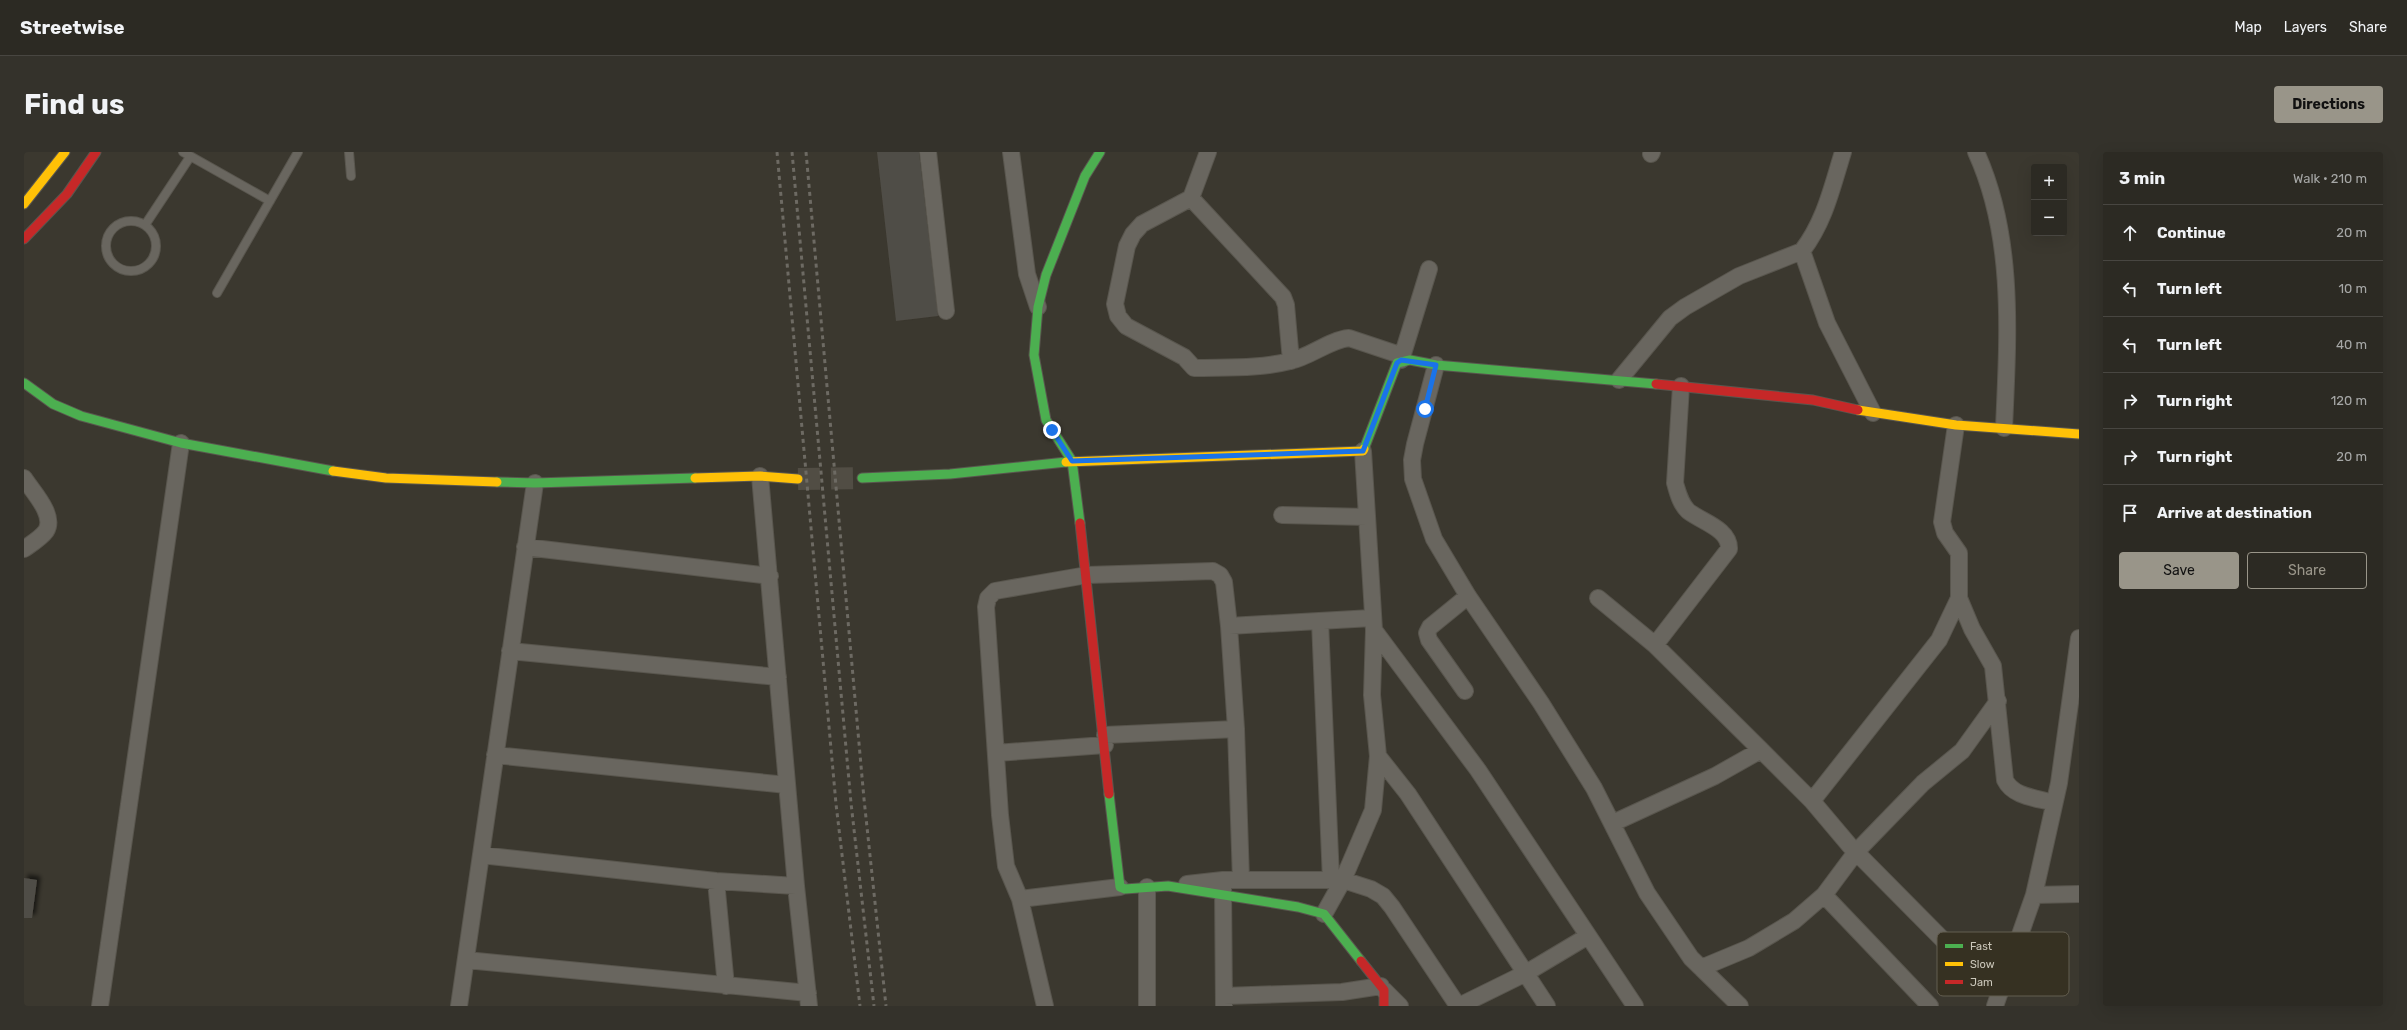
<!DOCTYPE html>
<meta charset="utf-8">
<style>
body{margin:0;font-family:Rubik,sans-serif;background:#34322b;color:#f1f3f6}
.controls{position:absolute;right:12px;top:12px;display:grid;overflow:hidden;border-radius:4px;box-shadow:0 4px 16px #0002}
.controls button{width:36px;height:36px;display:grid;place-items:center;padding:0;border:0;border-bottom:1px solid #484641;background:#2c2a23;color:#f1f3f6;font:20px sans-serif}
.stop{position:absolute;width:12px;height:12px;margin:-9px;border:3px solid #1a73e8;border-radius:50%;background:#fff}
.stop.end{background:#1a73e8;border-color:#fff;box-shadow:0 1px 4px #0008}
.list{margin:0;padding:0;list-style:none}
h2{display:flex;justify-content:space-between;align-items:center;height:52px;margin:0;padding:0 16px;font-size:17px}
h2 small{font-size:13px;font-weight:400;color:#a6a7a6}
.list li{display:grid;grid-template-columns:26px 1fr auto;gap:12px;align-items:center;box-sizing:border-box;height:56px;padding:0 16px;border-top:1px solid #484641}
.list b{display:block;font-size:15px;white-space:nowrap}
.list em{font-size:13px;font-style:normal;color:#a6a7a6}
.actions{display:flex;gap:8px;padding:12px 16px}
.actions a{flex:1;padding:9px 0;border:1px solid #999589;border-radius:4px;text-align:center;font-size:14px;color:#999589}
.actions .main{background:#999589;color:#111}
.icon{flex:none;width:22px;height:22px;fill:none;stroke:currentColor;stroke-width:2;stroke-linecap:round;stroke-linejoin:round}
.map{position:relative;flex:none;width:2055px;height:854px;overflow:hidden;border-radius:4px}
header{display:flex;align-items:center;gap:24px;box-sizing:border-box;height:56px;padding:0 20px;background:#2c2a23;border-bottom:1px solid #484641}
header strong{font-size:19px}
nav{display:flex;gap:22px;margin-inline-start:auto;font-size:14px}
.intro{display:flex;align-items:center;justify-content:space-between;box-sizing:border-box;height:96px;padding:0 24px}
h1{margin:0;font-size:28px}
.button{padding:10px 18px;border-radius:4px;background:#999589;color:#111;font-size:14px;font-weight:700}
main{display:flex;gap:24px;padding:0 24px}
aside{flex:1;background:#2c2a23;border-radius:4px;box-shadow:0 4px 16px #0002}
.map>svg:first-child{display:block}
</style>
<header>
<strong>Streetwise</strong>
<nav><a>Map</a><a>Layers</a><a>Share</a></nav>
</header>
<div class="intro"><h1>Find us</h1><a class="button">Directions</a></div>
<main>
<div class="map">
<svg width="2055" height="854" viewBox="0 0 2055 854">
<defs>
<filter id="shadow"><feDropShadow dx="3.5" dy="-3.5" stdDeviation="2" flood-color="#0009"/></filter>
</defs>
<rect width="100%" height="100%" fill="#3b382f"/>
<path fill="#504d46" filter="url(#shadow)" d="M853,0H895L914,164L872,169Z
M0,726L13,728L8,766H0Z"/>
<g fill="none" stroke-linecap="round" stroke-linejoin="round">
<path stroke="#514d44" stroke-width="22" stroke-dasharray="22 11" stroke-linecap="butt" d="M774,327L838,326"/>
<defs>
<path id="lane" d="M159,0L246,49
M325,0L327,24
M82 94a25 25 0 1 1 50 0a25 25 0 1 1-50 0Z
M121,73L166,5
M193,141L274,0"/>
<path id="street" d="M904,0L922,159
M987,0L1003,122L1014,155
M1184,0L1167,46L1118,72L1109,82L1103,94L1091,152L1094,164L1102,174L1160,205L1170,216C1202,215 1235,217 1266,209C1286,205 1305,188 1325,186L1379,204
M1952,0C1991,85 1984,184 1980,276
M1627,2L1628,0
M1167,46L1259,145L1262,153L1267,209
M1778,99C1801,69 1808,35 1819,0
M1377,208L1405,117
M1412,213L1391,292L1388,308L1389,327L1410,387L1444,444L1517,551L1570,636L1623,741L1667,806L1716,854
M1595,228L1646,166L1661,155L1715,124L1778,99L1803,171L1849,261
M1932,273L1918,370L1921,381L1935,401V446L1948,477L1969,514L1981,628C1989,645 2013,646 2030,651
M736,324L772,734L785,854
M0,326C8,339 32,363 22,379C17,386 7,392 0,397
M1258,363L1343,365
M501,395L746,424
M1574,446L1631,493L1737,598L1788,649L1826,694L1930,799L1979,829
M1296,469L1307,728
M1205,474L1348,466
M1350,478L1454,618L1611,854
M1631,493L1705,397C1706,377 1678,370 1664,359C1656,351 1654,341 1651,331L1657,234
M486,499L754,525
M1441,539L1405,488L1403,481L1406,475L1444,444
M1081,583L1212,577
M972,601L1081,593
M471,603L763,633
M1354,604L1384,642L1523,854
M1788,649L1915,488L1935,446
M1589,671L1691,624L1737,598
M457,703L692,729L772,734
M692,729L702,834
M1163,732L1199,728H1319L1347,737L1359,744L1368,755L1434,854
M1199,734L1200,854
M1800,743L1906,854
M2010,743L2055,742
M996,747L1096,735
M1300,762L1319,728L1349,658L1354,604L1348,543L1350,478L1339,299
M442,808L784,841
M1677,816L1725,796L1770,769L1800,743L1832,700L1899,631L1938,599L1974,549
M1360,838L1376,854
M1200,844L1318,840L1357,834
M76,854L157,291
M435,854L511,331
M1021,854L996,747L982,714L976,663L962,455L964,446L971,439L1063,423L1189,419L1196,423L1200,430L1205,474L1212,577L1217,728
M1123,854V735
M1435,854L1502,821L1564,784
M1971,854L2010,743L2035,631L2055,486"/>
<path id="fast" d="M0,231L29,252L57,264L157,291L309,319
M1340,297L1373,211L1386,208L1412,213L1632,232
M838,326L926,322L1042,310
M473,330L511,331L671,326
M1056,371L1048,309L1022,268L1010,203L1014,155L1022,123L1061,24L1076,0
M1085,642L1096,735L1101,737L1144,734L1274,755L1300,762L1337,809"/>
<path id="slow" d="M0,52L41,0
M1834,258L1932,273L2055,282
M1042,310L1339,299L1340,297
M309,319L362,326L473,330
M671,326L736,324L774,327"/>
<path id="jam" d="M0,87L43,42L72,0
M1632,232L1789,248L1834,258
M1056,371L1085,642
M1337,809L1360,838V854"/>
</defs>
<use href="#lane" stroke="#59564e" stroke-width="10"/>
<use href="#street" stroke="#59564e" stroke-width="18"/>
<use href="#fast" stroke="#59564e" stroke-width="11"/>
<use href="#slow" stroke="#59564e" stroke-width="11"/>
<use href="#jam" stroke="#59564e" stroke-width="11"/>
<use href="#lane" stroke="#69665f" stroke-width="8"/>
<use href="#street" stroke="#69665f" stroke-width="16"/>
<use href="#fast" stroke="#4caf50" stroke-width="9"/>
<use href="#slow" stroke="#ffc107" stroke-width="9"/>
<use href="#jam" stroke="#c62828" stroke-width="9"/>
<path stroke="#6d6a63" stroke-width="3" stroke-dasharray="4 4" stroke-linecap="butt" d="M753,0L812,652L836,854
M768,0L827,651L850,854
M782,0L840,647L862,854"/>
</g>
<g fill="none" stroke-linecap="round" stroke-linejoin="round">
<path stroke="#1a73e8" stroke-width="5" d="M1028,278L1048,309L1339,299L1373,211L1377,208L1412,213L1401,257"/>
</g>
<rect x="1913" y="780" width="132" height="64" rx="6" fill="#363122" stroke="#635e50" stroke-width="1"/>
<rect x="1921" y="792" width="18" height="4" fill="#4caf50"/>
<rect x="1921" y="810" width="18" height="4" fill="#ffc107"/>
<rect x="1921" y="828" width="18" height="4" fill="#c62828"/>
<g font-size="11" fill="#cbc7ba">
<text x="1946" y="798">Fast</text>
<text x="1946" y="816">Slow</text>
<text x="1946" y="834">Jam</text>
</g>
</svg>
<div class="controls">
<button>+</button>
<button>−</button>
</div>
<div class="stop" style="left:1401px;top:257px"></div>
<div class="stop end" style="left:1028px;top:278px"></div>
</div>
<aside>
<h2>3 min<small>Walk · 210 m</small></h2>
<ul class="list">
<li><svg class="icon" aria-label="ahead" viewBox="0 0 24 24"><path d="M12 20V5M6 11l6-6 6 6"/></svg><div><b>Continue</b></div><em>20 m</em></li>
<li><svg class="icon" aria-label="left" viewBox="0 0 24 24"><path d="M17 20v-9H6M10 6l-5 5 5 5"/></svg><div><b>Turn left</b></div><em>10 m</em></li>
<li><svg class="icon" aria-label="left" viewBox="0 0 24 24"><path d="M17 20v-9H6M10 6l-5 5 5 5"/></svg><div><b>Turn left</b></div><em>40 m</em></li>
<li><svg class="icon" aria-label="right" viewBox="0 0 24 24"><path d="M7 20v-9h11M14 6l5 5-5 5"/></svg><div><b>Turn right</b></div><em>120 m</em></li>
<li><svg class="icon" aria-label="right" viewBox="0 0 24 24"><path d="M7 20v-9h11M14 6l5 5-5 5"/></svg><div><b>Turn right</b></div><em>20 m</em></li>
<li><svg class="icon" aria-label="arrive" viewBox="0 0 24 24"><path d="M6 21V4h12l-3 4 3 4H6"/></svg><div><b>Arrive at destination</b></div></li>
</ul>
<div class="actions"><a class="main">Save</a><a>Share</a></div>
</aside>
</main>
